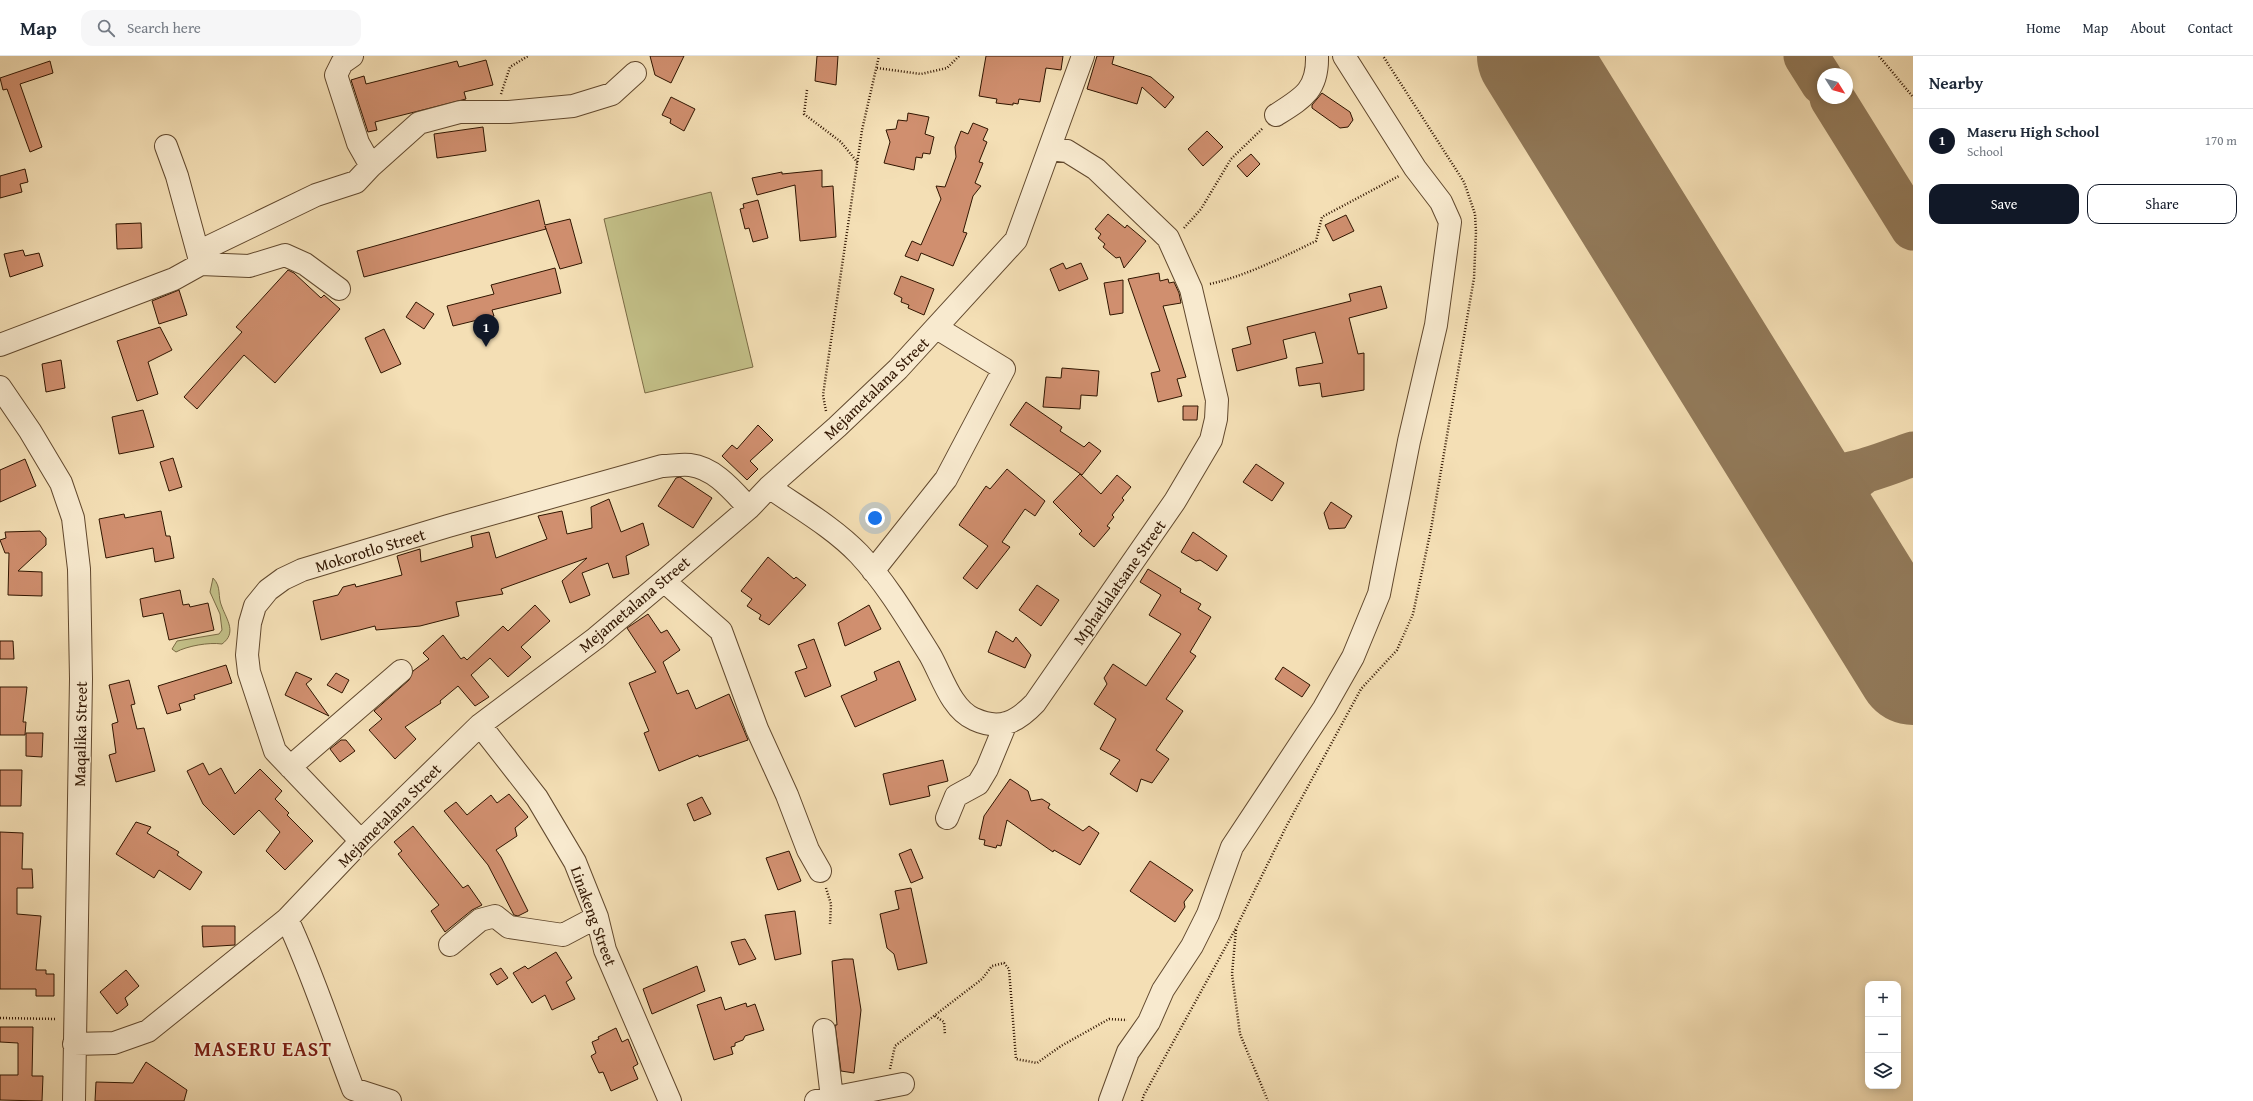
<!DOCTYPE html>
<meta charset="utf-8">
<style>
body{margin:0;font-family:"Gentium Book Plus",serif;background:#f6f6f7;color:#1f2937}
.controls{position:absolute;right:12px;bottom:12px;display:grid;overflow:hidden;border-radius:8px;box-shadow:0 2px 10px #0003}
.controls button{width:36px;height:36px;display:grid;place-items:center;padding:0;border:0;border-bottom:1px solid #e0e1e3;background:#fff;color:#1f2937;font:20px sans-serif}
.compass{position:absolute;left:1817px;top:12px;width:36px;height:36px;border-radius:50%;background:#fff;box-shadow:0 2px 10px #0003;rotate:127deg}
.you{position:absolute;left:875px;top:462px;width:14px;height:14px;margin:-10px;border:3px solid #fff;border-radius:50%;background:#1a73e8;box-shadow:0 0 0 6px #1a73e833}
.badge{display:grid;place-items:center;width:26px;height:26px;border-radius:50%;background:#111827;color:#fff;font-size:13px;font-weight:700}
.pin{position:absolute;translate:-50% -33px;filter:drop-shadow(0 1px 2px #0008)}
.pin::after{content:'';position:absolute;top:21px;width:14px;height:12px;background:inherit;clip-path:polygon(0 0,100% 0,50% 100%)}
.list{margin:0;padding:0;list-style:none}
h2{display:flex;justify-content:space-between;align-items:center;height:52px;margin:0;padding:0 16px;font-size:17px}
h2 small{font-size:13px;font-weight:400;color:#747a83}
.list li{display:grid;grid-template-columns:26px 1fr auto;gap:12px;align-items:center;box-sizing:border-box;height:64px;padding:0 16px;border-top:1px solid #e0e1e3}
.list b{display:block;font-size:15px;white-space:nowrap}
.list p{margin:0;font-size:13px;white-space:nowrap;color:#747a83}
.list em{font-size:13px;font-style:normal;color:#747a83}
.actions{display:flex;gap:8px;padding:12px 16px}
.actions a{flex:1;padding:9px 0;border:1px solid #111827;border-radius:12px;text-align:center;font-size:14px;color:#111827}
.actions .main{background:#111827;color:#fff}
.icon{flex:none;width:22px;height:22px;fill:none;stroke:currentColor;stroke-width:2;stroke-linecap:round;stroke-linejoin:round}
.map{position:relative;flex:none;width:1913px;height:1045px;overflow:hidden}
header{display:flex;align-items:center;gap:24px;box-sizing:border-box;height:56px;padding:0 20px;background:#fff;border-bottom:1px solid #e0e1e3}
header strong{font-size:19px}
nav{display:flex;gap:22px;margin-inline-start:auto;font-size:14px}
.search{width:280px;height:36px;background:#f6f6f7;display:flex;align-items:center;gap:10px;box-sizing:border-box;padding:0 14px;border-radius:12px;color:#747a83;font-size:15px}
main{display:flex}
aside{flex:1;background:#fff}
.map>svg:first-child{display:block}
</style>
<header>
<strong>Map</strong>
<div class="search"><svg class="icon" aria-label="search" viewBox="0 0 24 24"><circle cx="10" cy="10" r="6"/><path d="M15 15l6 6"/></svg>Search here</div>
<nav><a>Home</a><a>Map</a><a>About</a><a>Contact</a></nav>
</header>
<main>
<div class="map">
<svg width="1913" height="1045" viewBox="0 0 1913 1045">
<rect width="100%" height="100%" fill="#f4dfb5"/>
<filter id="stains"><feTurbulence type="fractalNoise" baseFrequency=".005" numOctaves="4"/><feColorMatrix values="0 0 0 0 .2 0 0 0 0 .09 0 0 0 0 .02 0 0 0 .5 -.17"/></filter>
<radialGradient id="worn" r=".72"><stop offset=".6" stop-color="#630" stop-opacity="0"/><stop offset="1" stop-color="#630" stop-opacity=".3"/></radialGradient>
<path fill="#c3c088" stroke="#7a6a44" d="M711,136L753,311L645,337L604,163Z
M213,522C222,531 217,540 222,551C227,564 237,577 222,588C209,586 187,590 176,596L172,593L177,585L219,578L222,574L220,558L210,536Z"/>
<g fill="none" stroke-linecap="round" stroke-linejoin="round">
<path stroke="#927a5a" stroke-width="45" d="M1806,0L1823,27
M1832,42L1913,172
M1775,391C1784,399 1793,408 1803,414C1833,432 1883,408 1913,398
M1836,489C1836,460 1837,432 1864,415"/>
<path stroke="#927a5a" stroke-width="112" d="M1533,0L1913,613"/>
</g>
<path fill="#d08f6f" stroke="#301500" d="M650,0H684L671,27L655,19Z
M817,0H838L836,29L815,25Z
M986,0H1063L1061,14L1046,12L1040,46L1019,43L1018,48L1013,47V49L996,47L997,43L979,40Z
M1097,0H1114L1112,8L1151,21L1174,41L1165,52L1142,31L1137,48L1087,33Z
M486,4L493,29L464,36L466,43L375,66L377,74L368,76L351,24L364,20L366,28L457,5L459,11Z
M50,5L53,17L20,28L42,91L30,96L7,33L3,34L0,22Z
M1322,37L1350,56L1353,64L1348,71L1340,72L1312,52V49Z
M671,41L695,53L684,75L670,67L671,63L662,59Z
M908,57L929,61L925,78L934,81L930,98L923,97L922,102L916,101L914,114L884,107L890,86L886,74L896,73L898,64L907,65Z
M973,67L988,73L983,84L987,86L979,106L983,107L975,127L981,130L973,140L963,176L967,177L953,210L921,197L918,205L905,200L912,185L921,189L941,143L936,130L945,131L956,101L955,91L961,75L968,78Z
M483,71L486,95L437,102L434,78Z
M1207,75L1223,91L1203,110L1188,93Z
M1251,98L1260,108L1247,121L1237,110Z
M25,113L28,126L20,128L22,136L0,142V120Z
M822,114V131L833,130L836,181L800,185L795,129L757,139L752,122L782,116V118Z
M539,144L545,169L570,163L582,207L560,213L545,170L546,173L364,221L357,195Z
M758,144L768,182L753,186L749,172L745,173L740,153L744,152L743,148Z
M1108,158L1125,172L1127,169L1146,185L1124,212L1120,201L1116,202L1103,191L1105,188L1098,182L1101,178L1095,173Z
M1346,159L1354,175L1333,185L1325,169Z
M141,167L142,192L117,193L116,168Z
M23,194L25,200L39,197L43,210L10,221L4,198Z
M1063,207L1066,213L1081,207L1088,223L1059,235L1050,213Z
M555,212L561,237L492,254L494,260L453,270L447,250L494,238L491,229Z
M288,214L294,217L321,242L324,239L340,253L275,327L244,299L197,353L184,341L242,276L236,271Z
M1159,217L1160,225L1168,223L1169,227L1174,226L1179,237L1181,247L1163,250L1186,321L1177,323L1182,340L1158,346L1151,317L1160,315L1128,223Z
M901,220L934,233L924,259L908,252L909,249L901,246L902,242L894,238Z
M1123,224V257L1110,259L1104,227Z
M1381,230L1387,252L1349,262L1358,298L1364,297V334L1322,341L1320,327L1299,330L1296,312L1323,307L1315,276L1283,284L1287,302L1237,315L1232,293L1251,288L1247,271L1351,245L1349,238Z
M179,234L187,259L159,268L152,245Z
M416,246L434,258L424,273L406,261Z
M160,271L172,294L148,306L158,338L137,345L117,285Z
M384,273L401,308L381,317L365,282Z
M61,304L65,332L46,336L42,308Z
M1062,312L1099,315L1097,340L1081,339L1080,353L1043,351L1046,321L1061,322Z
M1026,346L1062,371L1060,375L1084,391L1089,386L1101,395L1082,419L1010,369Z
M1183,350H1198L1197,364H1183Z
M143,354L154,391L119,398L112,361Z
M758,369L773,384L750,405L758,413L747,424L722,400L732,389L737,393Z
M173,402L182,431L169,435L160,406Z
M25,403L36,430L0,446V414Z
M1256,408L1284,427L1272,445L1243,426Z
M1007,413L1045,445L1035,460L1025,453L1002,486L1010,491L977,533L963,522L988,490L959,469L986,430L990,433Z
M1080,418L1101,438L1117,419L1131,431L1122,442L1124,444L1112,459L1114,461L1107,470L1110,472L1094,491L1079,478L1082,475L1053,446Z
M680,421L712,442L693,472L658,450L676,422Z
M609,443L621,476L643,467L649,489L626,500L629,518L613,522L608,507L582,517L590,539L570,547L562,525L587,502L501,533L503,538L456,546L459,560L420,570L376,574L375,570L321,584L313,545L338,539L343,531L355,528L356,531L402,519L397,500L420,493L421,506L473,491L471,480L489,476L496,502L547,483L538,460L562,455L567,478L592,472L591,451Z
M1331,446L1352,460L1345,472L1329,473L1324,457Z
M161,455L166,480H170L174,502L155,506L153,492L106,502L99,463L124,458L125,462Z
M40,475L46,482V489L18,515L42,516V540L8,539L9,497H5L0,484L6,482L5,476Z
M1193,476L1227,500L1217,515L1200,504L1196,505L1181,496Z
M768,501L794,523L796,521L806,529L769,569L759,563L761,559L747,550L752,543L741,535Z
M1148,513L1181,533L1180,536L1201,548L1198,553L1211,561L1190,596L1196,600L1166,643L1183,655L1156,694L1169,703L1152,727L1141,723L1137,736L1110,718L1120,704L1100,693L1116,663L1094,648L1107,628L1104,622L1113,608L1146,630L1181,578L1149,559L1161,539L1140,526Z
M1037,529L1059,544L1041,570L1019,554Z
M180,534L183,549L189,548L190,551L208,547L214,574L169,584L163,557L143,561L140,543Z
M535,549L550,565L521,591L531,601L508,621L490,602L471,619L489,641L475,650L458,630L440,645L441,647L405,671L416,683L395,703L369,674L382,663L374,655L409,624L413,615L429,603L423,597L443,579L461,603L464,601L467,604L503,570L508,575Z
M869,549L881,573L845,590L838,567Z
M648,558L661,577L667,574L680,594L663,606L677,638L688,634L696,653L729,638L748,684L699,701L698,699L659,715L644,677L649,675L629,627L656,616L627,572Z
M996,575L1013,586L1016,581L1031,599L1025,612L988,596Z
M814,583L831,630L805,641L795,616L807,612L798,589Z
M0,585H13L14,603H0Z
M899,605L916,644L855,671L841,640L877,624L874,616Z
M226,609L232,627L194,639L195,643L179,648L181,654L167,658L158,630Z
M1283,611L1310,629L1302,641L1275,623Z
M296,616L312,623L306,628L329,660L285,639Z
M336,617L349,624L342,637L327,629Z
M129,624L135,648L131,649L137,673L144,672L155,715L116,726L109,699L116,697L112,668L118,666L109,629Z
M0,631H27L23,666H26L25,679H0Z
M26,677H43L42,701L26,700Z
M341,684H346L355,695L340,706L330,693Z
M943,704L948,725L928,730L930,740L890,749L883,718Z
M203,707L209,719L221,712L235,738L260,713L282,735L275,743L289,757L287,759L313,785L285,814L266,795L280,776L259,754L234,779L203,748L187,715Z
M0,714H22L21,750H0Z
M1010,723L1028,735L1031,745L1042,743L1050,748L1048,752L1083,775L1089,770L1099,777L1080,809L1054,794L1053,796L1007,764L1001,790L997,789L996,792L984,789L985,784L979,783L984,760Z
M509,738L528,761L515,772L517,780L496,794L501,801L528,855L518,860L514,859L488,809L444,755L456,746L467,759L491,739L497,747Z
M702,741L711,758L694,765L687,748Z
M136,766L151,771L147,777L179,796L177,799L202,816L190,834L159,814L154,822L116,798Z
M413,770L463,832L468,829L482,849L472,854L445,876L431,855L439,849L398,798L402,795L394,786Z
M0,776L23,777L22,813H32L33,832H17V858L41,860L36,914H46V918H54V940H36V933H0Z
M911,793L923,822L911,827L899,798Z
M789,795L801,825L778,834L766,802Z
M1150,805L1193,834L1184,846L1185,851L1175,866L1130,835Z
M911,832L927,907L898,914L894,898L887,892L880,858L899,853L895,835Z
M795,855L801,898L775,904L765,859Z
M202,870H235V889L203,891Z
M745,883L756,903L739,909L731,886Z
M556,896L572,922L566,926L575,943L552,954L545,939L532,947L513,917L525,910L528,913Z
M844,903H853L861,954L854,1017L841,1015L835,969H837L832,905Z
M697,910L705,935L652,958L643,933Z
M501,912L508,922L497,929L490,918Z
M126,914L139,930L125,942L128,949L117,958L100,936Z
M721,941L725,954L746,947L747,951L755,948L764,974L745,980L743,984L735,987V990L731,991L733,998L714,1004L697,949Z
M0,971H33L32,1020H43L42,1045L0,1044V1019H18V987L0,986Z
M616,972L622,986L628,983L638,1008L633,1011L638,1023L611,1035L603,1016L599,1017L591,1000L596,997L592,986L599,983L598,981Z
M146,1006L187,1034L184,1045H95L96,1026L133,1027Z"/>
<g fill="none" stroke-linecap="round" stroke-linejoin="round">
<defs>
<path id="minor" d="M352,0L342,7L336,19L358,87L371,110
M1276,59C1303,42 1318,34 1317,0
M198,196L316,139L356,126L371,110L419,67L460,56H509L573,50L612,38L635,17
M201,208L249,210L285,199L305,208L339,233
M0,289L174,223L201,208L177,120L166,90
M0,331L30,375L61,427L73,462L79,513L81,623L74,1045
M769,431C799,452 833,471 859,498C887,528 908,564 930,599C942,620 951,653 974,663C1000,675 1017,666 1035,647L1175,445L1211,384L1216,363L1217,344L1191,233L1168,182L1096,113L1067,95L1050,93
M873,515L946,423L1004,313L937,272
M664,525L721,575L757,673L787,739L808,794L820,815
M480,669L537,742L575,806L597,861L605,894L670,1045
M290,711L401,615
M947,762L956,740L978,728L987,713L1006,667
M361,785L275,695L249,616L247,599L250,567L255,550L268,534L283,523L302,514L448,470L662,410C671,410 681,408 690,409C715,412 733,435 749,452
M287,863C313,918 331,976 353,1033L390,1045
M450,889L480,864L495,860L509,871L563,879L597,861
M824,974L832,1042
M74,988L114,987L148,975L287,863L361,785L480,669L596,582L664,525L749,452L769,431L837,371L898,313L1016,184L1083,0
M816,1045L903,1028
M1110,1045L1128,996L1149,966L1163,934L1192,890L1208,858L1232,791L1324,652L1353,601L1379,538L1409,385L1436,269L1450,166L1441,146L1415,112L1344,0"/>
</defs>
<use href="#minor" stroke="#61482d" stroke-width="24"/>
<path stroke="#301500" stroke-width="2.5" stroke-dasharray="1 2" stroke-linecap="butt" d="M1879,0L1913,41
M877,12L921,18L947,12L959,0
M807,34L804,58L841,86L858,107
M501,38L510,11L528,0
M1184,172L1201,153L1231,103L1263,72
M1210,228C1248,219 1281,202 1316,185L1322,161L1399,120
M826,355L823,339L862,74L879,0
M826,832L831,848L830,868
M1236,874L1232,918L1240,978L1268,1045
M935,960L944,966L945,979
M0,962L57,963
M890,1013L895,990L982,923L992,910L1004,907L1009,913L1016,1003L1037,1007L1061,990L1109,963L1127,964
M1142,1045L1144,1039L1236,872L1287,769L1361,633L1397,594L1413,558L1431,473L1474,222L1476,176L1475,158L1464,126L1383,0"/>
<use href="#minor" stroke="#f8eacf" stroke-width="22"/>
</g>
<g text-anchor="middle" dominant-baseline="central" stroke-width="3" stroke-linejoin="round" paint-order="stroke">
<g font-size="16" fill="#301500" stroke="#f8eacf">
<text transform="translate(876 332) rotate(-44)">Mejametalana Street</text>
<text transform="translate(370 494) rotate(-17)">Mokorotlo Street</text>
<text transform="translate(1119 526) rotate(-55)">Mphatlalatsane Street</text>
<text transform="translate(634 548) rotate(-40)">Mejametalana Street</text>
<text transform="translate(80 678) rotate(-89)">Maqalika Street</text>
<text transform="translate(389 759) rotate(-45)">Mejametalana Street</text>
<text transform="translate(594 860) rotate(70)">Linakeng Street</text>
</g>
<g font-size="20" font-weight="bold" letter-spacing="1" fill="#7a1f14" stroke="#f8eacf">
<text x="263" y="992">MASERU EAST</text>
</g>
</g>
<rect width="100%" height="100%" filter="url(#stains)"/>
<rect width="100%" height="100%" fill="url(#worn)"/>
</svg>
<div class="controls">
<button>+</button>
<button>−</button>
<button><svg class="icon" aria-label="layers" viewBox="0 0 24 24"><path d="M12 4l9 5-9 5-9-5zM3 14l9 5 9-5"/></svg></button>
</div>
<svg class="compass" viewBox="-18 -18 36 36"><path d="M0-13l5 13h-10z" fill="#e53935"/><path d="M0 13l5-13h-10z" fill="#747a83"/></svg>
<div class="you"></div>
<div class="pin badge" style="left:486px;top:291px">1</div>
</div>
<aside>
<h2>Nearby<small></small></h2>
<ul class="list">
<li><span class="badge">1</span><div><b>Maseru High School</b><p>School</p></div><em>170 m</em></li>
</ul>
<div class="actions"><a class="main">Save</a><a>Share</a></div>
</aside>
</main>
